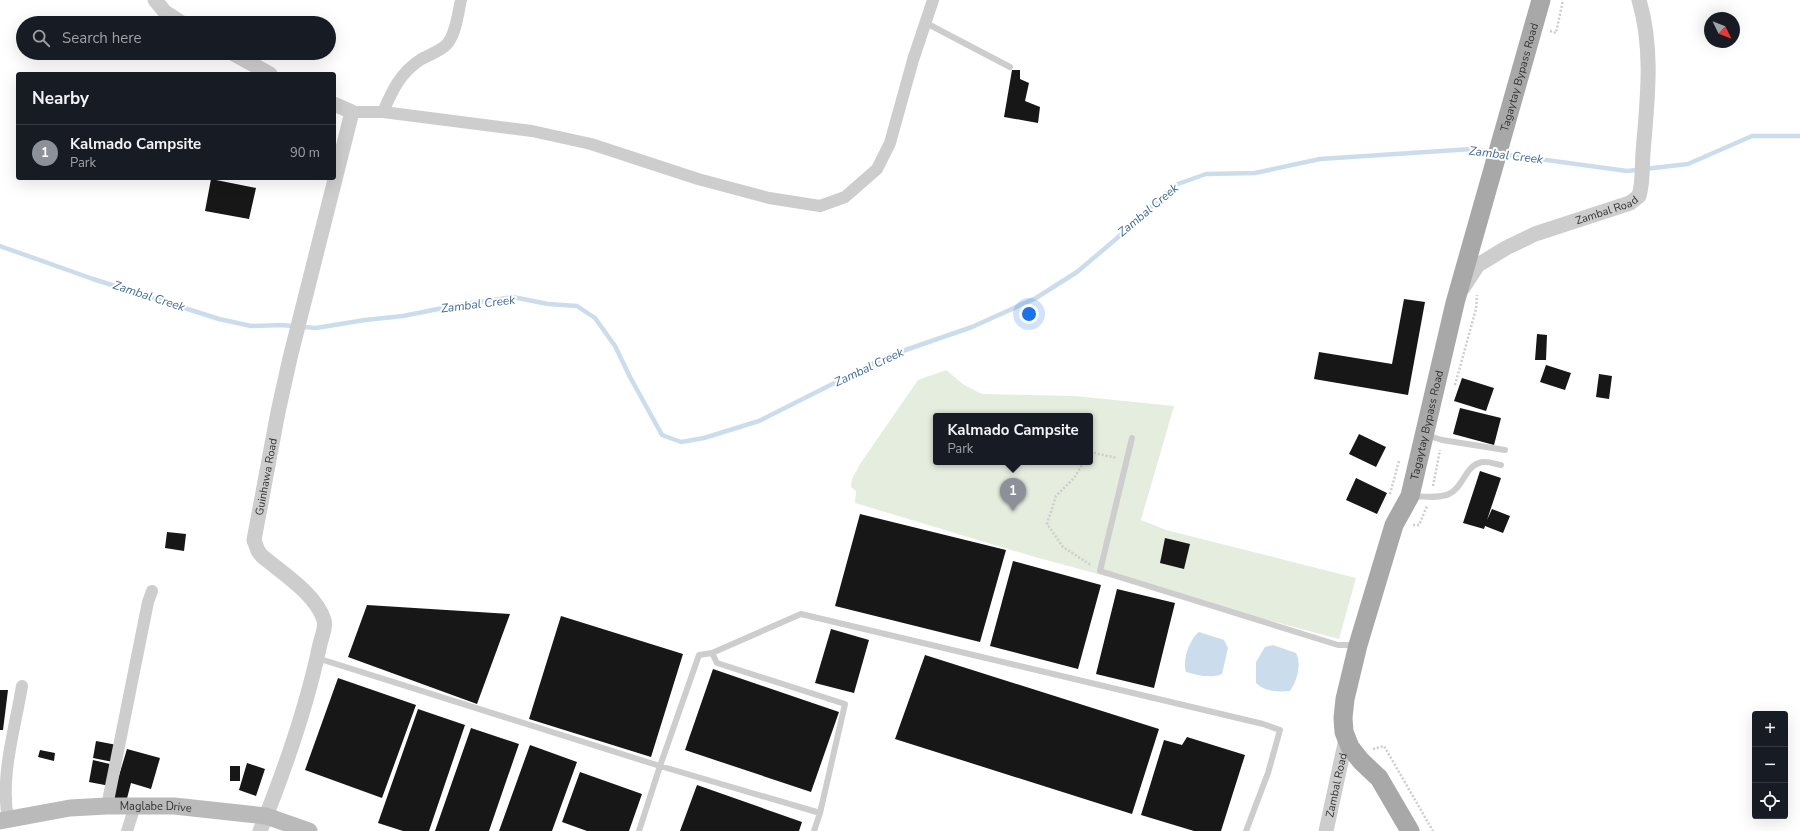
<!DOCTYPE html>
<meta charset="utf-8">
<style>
body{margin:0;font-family:"Nunito Sans",sans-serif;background:#242831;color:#f1f3f6}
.controls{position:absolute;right:12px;bottom:12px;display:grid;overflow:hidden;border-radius:4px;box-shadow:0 4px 16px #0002}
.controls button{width:36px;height:36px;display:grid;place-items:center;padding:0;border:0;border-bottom:1px solid #363941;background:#171b24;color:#f1f3f6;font:20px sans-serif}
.compass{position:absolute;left:1704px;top:12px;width:36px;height:36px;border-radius:50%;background:#171b24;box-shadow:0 4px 16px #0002;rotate:133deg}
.you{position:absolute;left:1029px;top:314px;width:14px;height:14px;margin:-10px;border:3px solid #fff;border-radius:50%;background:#1a73e8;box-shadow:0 0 0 6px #1a73e833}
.badge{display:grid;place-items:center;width:26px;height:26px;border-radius:50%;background:#8c9099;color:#fff;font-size:13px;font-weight:700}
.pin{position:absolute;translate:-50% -33px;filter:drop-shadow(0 1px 2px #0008)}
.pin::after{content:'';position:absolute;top:21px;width:14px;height:12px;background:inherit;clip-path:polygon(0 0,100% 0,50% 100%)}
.popup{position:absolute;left:933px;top:413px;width:160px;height:52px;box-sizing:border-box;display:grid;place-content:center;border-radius:4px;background:#171b24;filter:drop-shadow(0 1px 3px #0005);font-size:13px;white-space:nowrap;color:#9ea1a6}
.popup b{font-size:15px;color:#f1f3f6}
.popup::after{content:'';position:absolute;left:50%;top:100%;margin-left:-8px;border:8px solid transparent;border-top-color:#171b24}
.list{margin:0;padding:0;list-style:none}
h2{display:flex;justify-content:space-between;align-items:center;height:52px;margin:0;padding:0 16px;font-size:17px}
h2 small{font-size:13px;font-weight:400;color:#9ea1a6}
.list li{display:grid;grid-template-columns:26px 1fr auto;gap:12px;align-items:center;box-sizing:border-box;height:56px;padding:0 16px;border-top:1px solid #363941}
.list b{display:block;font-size:15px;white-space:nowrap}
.list p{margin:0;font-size:13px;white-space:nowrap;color:#9ea1a6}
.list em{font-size:13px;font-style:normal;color:#9ea1a6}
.icon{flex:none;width:22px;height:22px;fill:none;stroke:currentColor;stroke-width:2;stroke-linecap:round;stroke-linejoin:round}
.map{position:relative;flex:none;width:1800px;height:831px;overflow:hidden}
.search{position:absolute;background:#171b24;box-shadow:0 4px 16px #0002;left:16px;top:16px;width:320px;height:44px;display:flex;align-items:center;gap:10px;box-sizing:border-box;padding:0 14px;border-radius:22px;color:#9ea1a6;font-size:15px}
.panel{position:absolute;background:#171b24;box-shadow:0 4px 16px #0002;left:16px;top:72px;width:320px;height:108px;border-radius:4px}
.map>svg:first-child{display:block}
</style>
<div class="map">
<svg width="1800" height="831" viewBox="0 0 1800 831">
<rect width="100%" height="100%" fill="#fff"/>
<path fill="#e5edde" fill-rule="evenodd" d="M946,370L964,385L982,394L1075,396L1174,406L1141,520L1166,530L1356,578L1339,639L1035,557L855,503L856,491L851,487L852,479L860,464L918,380ZM936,416H1090V462H936Z"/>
<path fill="#cbddec" d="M1199,632L1224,640L1228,648L1222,674C1211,679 1197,675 1186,672C1182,661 1190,638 1199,632Z
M1273,645L1296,653C1302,664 1297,681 1290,691C1278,692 1265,692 1256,683V662L1265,647Z"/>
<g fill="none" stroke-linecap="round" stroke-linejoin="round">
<path stroke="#cbddec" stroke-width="4.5" d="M1502,154L1627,171L1688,164L1752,136H1800
M0,246L93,279L219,319L251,326L281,325L316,328L365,320L403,316L458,305L513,297L548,304L577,306L595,318L615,346L630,377L662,435L681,442L704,438L759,421L888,356L972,327L1036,298L1077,272L1116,239L1175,185L1206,174L1255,173L1320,159L1472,149L1493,152"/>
</g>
<path fill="#171717" d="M1012,70H1020V79L1029,83L1025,101L1040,107L1038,123L1004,117Z
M211,179L256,188L249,219L205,211Z
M1404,299L1425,302L1408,395L1314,379L1319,352L1392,364Z
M1537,334L1547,335L1546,360H1535Z
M1546,365L1571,373L1565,390L1540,382Z
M1599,374L1612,376L1609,399L1596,397Z
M1462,378L1494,388L1486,411L1454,401Z
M1460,408L1501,418L1494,445L1453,434Z
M1359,434L1386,447L1376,467L1349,454Z
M1480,471L1501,478L1487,520L1492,509L1510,516L1503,533L1485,526L1484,529L1463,523Z
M1356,478L1387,493L1377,514L1346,500Z
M860,514L1006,550L980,642L835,606Z
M167,532L186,534L184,551L165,548Z
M1165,538L1190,544L1184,569L1160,563Z
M1013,561L1101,585L1078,669L990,646Z
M1117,589L1175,603L1154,688L1096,674Z
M367,605L510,614L477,704L348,657Z
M561,616L683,654L651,757L529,719Z
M831,629L869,640L854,693L815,683Z
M925,655L1159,729L1132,814L895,739Z
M713,669L839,712L811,792L685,750Z
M338,678L416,705L382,798L305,770Z
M0,690H8L3,730H0Z
M418,709L465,725L429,831H403L378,823Z
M471,728L519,744L489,831H435Z
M1187,737L1245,755L1221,831H1194L1141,815L1164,740L1182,745Z
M96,741L117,745L113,762L93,758Z
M530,745L577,762L552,831H499Z
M127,749L160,758L151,789L131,783L125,806L111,802Z
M40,750L55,753L54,761L38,757Z
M93,760L114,765L110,786L89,782Z
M247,763L265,769L256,796L239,790Z
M230,766H240V781H230Z
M580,772L642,794L629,831H587L562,822Z
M697,785L802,822L799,831H680Z"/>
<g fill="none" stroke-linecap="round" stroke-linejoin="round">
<path stroke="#cdcdcd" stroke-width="2.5" stroke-dasharray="2 2" stroke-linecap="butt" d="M1550,31L1556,33L1563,0
M1455,385L1476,309L1477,295
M1090,452L1117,458
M1080,462L1082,465L1074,478L1056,496L1047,524L1063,547L1091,565
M1433,486L1440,450
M1390,494L1399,461
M1413,525H1419L1427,506
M1373,749L1384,746L1433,831"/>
<path stroke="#cdcdcd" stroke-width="6" d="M926,23L1010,67
M1426,435L1442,440L1505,450
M1132,438L1100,571L1338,645H1356
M1411,496C1423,496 1438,499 1449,494C1463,488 1465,467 1479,463C1486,460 1494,464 1501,465
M317,658L660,766L820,813
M639,831L660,766L699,655L712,653
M814,831L820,813L845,704L717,663L712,653L801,614L1263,724L1280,730L1268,773L1246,831"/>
<path stroke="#cdcdcd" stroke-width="12" d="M352,112H383L532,131L591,144L698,179L769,198L820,206L845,197L877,169L890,143L913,60L933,0
M383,112C392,91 400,73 420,60C428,55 441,51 447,44C456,34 458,13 461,0
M107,806L148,602L152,591
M8,819C0,775 15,729 22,686
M127,831L135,806"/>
<g stroke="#cdcdcd" stroke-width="15">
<path d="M155,0L165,12L182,23"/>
<path d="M232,53L270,74"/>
<path id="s1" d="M1463,288L1478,265L1506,248L1535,234L1630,203L1639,196C1643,183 1642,167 1643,153C1647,102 1654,50 1639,0"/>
<path id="s2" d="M260,831C284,772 307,706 320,644C322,637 326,626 324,620C316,594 282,573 262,556L258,551L254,540L278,412L290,358L352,112L334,104"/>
<path id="s3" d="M1326,831L1346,739"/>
</g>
<path stroke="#bababa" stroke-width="17" id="s4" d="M0,821L70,808L107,806H174L266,816L309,831"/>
<path stroke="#a8a8a8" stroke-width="19" id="s5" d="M1410,831L1379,778L1361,761L1350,747L1344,732L1343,718L1345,699L1358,645L1394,525L1410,496L1455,303L1541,0"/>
</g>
<g text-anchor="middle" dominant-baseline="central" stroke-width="4" stroke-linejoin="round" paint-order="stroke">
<g font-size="11" fill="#303030" stroke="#fff">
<text stroke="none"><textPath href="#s5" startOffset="800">Tagaytay Bypass Road</textPath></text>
<text stroke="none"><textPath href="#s1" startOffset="168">Zambal Road</textPath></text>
<text stroke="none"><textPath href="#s5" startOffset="440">Tagaytay Bypass Road</textPath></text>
<text stroke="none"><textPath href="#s2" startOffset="394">Guinhawa Road</textPath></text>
<text stroke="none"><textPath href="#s3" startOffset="47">Zambal Road</textPath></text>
<text stroke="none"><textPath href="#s4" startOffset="157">Maglabe Drive</textPath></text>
</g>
<g font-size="12" font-style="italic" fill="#3e6b92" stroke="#fff">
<text transform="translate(1506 155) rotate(7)">Zambal Creek</text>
<text transform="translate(1148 210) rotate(-40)">Zambal Creek</text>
<text transform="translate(149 296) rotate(18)">Zambal Creek</text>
<text transform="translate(478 304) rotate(-7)">Zambal Creek</text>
<text transform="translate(869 367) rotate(-25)">Zambal Creek</text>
</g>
</g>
</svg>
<div class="controls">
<button>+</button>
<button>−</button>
<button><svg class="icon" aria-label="locate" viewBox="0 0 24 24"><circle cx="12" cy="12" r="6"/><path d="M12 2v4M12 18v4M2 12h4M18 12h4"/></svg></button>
</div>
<svg class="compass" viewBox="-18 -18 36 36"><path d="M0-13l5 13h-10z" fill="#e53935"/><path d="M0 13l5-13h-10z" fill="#9ea1a6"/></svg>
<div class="you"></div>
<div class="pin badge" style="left:1013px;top:511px">1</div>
<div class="popup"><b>Kalmado Campsite</b>Park</div>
<div class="search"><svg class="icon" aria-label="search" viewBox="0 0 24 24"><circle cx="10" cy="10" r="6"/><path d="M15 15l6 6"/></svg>Search here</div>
<section class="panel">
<h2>Nearby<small></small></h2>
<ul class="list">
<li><span class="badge">1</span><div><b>Kalmado Campsite</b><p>Park</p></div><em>90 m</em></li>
</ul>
</section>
</div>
